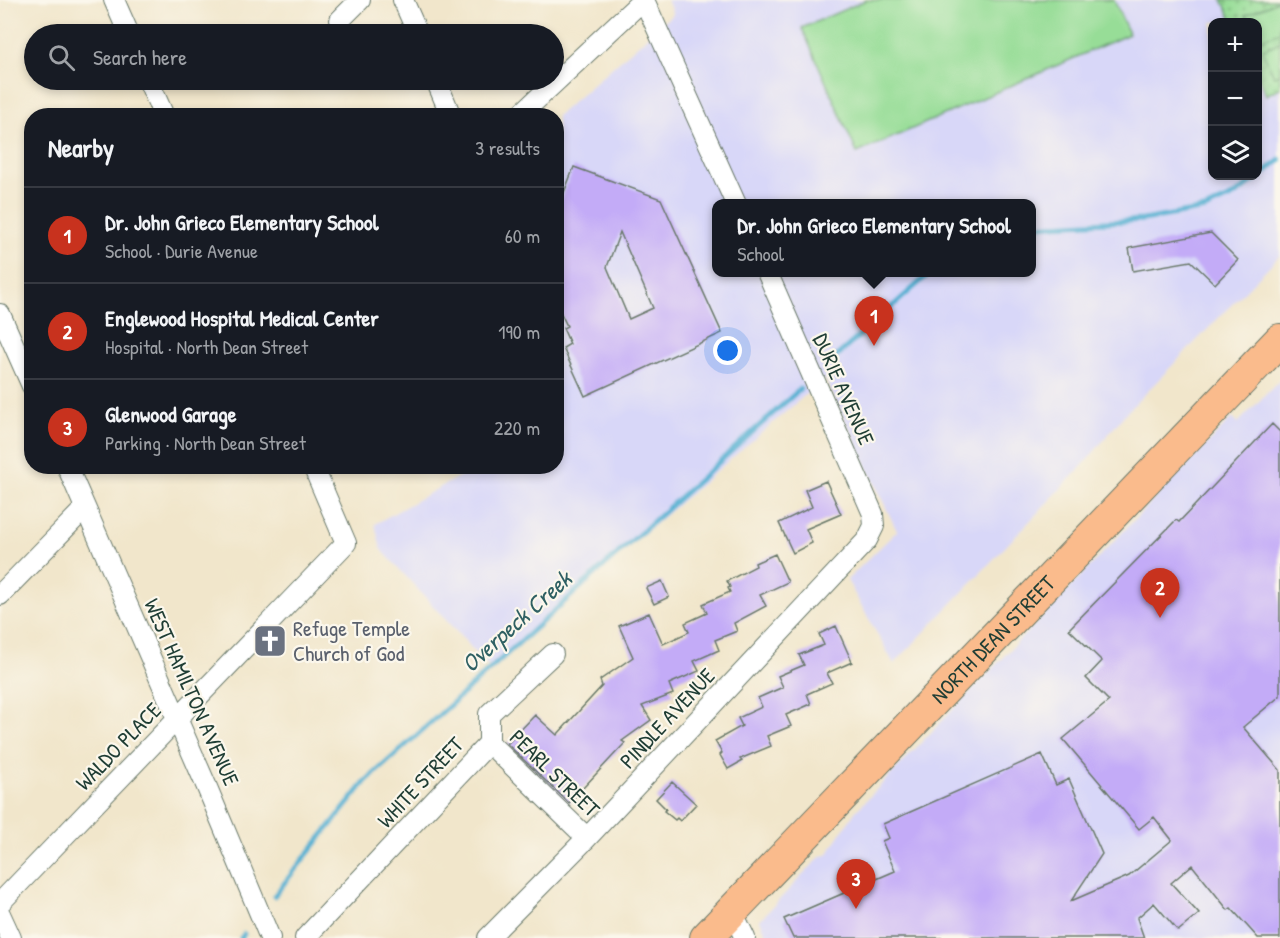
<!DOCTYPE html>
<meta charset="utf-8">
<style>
body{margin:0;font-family:"Patrick Hand",sans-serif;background:#20242c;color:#f1f3f6}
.controls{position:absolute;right:18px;top:18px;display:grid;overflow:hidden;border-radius:12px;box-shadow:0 3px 9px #0003}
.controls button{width:54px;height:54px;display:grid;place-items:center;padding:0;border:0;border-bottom:2px solid #363941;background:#171b24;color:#f1f3f6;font:30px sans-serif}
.you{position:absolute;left:728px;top:351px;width:21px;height:21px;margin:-15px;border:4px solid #fff;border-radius:50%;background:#1a73e8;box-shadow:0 0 0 9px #1a73e833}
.badge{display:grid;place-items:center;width:39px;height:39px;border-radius:50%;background:#c8321e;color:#fff;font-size:20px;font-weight:700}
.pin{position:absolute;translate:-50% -50px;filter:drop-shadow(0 2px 3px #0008)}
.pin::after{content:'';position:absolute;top:32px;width:21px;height:18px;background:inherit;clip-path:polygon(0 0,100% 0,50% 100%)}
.popup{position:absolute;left:712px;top:199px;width:324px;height:78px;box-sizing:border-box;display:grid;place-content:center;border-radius:12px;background:#171b24;filter:drop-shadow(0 2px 4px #0005);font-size:20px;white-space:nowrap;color:#9ea1a6}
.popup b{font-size:22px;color:#f1f3f6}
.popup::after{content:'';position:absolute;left:50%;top:100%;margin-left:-12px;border:12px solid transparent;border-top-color:#171b24}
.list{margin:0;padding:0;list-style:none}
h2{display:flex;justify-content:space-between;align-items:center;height:78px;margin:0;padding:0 24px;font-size:26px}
h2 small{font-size:20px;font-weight:400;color:#9ea1a6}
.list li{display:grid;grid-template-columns:39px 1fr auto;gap:18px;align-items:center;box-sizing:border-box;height:96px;padding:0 24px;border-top:2px solid #363941}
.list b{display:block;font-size:22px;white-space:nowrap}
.list p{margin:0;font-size:20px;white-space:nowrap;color:#9ea1a6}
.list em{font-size:20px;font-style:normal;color:#9ea1a6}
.icon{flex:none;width:33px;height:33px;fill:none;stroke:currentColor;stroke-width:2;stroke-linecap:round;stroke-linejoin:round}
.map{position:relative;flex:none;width:1280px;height:938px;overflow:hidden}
.search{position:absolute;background:#171b24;box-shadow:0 3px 9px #0003;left:24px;top:24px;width:540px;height:66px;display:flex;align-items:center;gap:15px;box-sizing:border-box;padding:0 21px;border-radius:33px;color:#9ea1a6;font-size:22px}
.panel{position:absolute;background:#171b24;box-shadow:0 3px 9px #0003;left:24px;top:108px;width:540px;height:366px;border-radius:24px}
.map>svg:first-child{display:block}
</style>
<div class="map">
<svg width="1280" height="938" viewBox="0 0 1280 938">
<defs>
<pattern id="park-dots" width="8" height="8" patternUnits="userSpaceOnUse" patternTransform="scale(1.5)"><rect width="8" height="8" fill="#97dd97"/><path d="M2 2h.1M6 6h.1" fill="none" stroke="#7bb47c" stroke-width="1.8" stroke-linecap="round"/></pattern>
</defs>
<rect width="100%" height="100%" fill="#fbf7ec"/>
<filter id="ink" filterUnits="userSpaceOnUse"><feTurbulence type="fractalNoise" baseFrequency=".0167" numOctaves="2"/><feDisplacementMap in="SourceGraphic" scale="12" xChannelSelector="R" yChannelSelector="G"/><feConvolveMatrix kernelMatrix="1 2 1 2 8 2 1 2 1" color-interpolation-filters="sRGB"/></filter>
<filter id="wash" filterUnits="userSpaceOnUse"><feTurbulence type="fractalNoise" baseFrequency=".008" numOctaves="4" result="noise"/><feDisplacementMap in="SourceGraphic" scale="24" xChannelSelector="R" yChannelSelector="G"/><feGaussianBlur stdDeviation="1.35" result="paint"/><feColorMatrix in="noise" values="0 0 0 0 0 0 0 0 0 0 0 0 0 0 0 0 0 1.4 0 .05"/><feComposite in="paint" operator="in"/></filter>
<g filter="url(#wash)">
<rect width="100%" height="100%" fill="#f1e6cb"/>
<path fill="#d8d7f8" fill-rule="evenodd" d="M667,0H1280V255L1125,414L1084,464L894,664L847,580L897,531L825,378L489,667L381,549L375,524L476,467L556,466L557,116L673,14ZM1212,22H1258V176H1212ZM716,204H1032V272H716Z
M1280,380V938H768L760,920L821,856L827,855L855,812L1232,418L1238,423Z"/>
<path fill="url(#park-dots)" stroke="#5b8d66" stroke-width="1.5" d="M1222,0H1280V88L1266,95L1258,76V22H1233Z"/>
<path fill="#97dd97" stroke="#5b8d66" stroke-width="1.5" d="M866,0H1114L1129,34L857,153L802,28Z
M1280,0V32L1258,41V22H1249L1246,15Z
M1280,42V74L1274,76L1262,50Z"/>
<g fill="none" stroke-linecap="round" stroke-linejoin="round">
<path stroke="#54b0d2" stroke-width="5" d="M1032,226L1143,220L1205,209L1235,195L1280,160
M830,362L931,272
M274,896L366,781L800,389
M241,938L244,934"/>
</g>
<g id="blocks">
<path fill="#c3abf7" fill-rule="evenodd" d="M574,167L661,199L722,333L585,396L563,348L570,344L563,328L567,326L556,303V213ZM620,232L653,308L629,319L607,267Z
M1211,233L1238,260L1215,284L1191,261L1133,271L1129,248Z
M1272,424L1280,432V696L1243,727L1280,770V938H1258L1231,908L1228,910L1192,865L1171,883L1199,914L1178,931L1154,903L1137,918L1144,938H793L784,919L895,871L882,841L889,838L883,824L1042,754L1056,785L1069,779L1102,854L1071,901L1129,876L1172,840L1154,817L1139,829L1063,739L1109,701L1086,678L1102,661L1069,629L1176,520L1179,522Z
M826,481L841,514L806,529L812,543L793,553L779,523L812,507L805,490Z
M775,554L788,582L760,595L766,606L734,623L737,631L715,640L719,650L694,661L699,671L669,684L673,694L642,706L651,720L622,741L625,743L569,803L507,744L535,715L557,735L602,686L600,680L633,657L619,626L649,613L663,644L689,632L685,623L707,613L703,604L730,592L728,588L730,587L727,581L756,566L755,563Z
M662,581L669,597L654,604L646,588Z
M836,626L852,662L827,673L832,683L807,694L811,704L786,715L791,726L767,736L771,746L740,759L742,761L728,769L720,755L722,753L715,741L742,726L738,718L762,707L758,698L783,687L778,676L804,665L799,655L824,645L819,634Z
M672,782L696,804L680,821L677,818L675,820L664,811L666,809L656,799Z"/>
</g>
</g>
<g filter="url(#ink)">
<use href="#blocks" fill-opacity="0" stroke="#687869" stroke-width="1.5"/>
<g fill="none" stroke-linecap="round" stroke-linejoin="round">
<defs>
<path id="minor" d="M114,0L129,34
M403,0L418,34
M644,0L736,204
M340,20L360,0
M148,80L164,116
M436,80L451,116
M519,116L643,0
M0,314L32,386
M67,466L206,785L270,938
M0,595L85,508
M489,743L587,838
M0,903L346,543L313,466
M732,911L745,938
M0,914L11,938
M305,938L489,743V714L553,654
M488,938L587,838L867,540L874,526L873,514L767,272"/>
<g id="primary">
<path id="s1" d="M706,938L1280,340"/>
</g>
</defs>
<use href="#minor" stroke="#687869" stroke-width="22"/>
<use href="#primary" stroke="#687869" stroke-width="34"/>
<use href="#minor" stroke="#fff" stroke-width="20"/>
<use href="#primary" stroke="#fabb8c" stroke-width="32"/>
</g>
</g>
<defs>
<symbol id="church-square" viewBox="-11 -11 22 22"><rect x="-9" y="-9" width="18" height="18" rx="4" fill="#6b7280" stroke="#fbf7ec"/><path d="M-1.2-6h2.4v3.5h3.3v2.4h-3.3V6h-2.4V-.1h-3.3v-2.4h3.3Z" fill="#fff"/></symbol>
</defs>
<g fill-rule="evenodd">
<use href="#church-square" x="251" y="622" width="38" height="38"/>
</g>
<g text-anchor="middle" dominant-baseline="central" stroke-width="4.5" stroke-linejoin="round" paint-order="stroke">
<g font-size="22" fill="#1f3d34" stroke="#fbf7ec">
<text transform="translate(844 389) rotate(66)">DURIE AVENUE</text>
<text stroke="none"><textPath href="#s1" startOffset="414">NORTH DEAN STREET</textPath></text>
<text transform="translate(192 692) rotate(66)">WEST HAMILTON AVENUE</text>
<text transform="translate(667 718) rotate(-47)">PINDLE AVENUE</text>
<text transform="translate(118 746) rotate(-46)">WALDO PLACE</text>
<text transform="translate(555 773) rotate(44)">PEARL STREET</text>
<text transform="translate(420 782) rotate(-47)">WHITE STREET</text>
</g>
<g font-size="22" fill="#5b616d" stroke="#fbf7ec" text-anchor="start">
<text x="293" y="628">Refuge Temple<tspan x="293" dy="25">Church of God</tspan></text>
</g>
<g font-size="24" font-style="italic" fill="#2f6063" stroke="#fbf7ec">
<text transform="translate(516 621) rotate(-42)">Overpeck Creek</text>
</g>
</g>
</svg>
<div class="controls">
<button>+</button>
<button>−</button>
<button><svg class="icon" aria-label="layers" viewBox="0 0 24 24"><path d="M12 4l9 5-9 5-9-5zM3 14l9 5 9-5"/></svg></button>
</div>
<div class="you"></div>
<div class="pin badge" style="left:874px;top:346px">1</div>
<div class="popup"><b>Dr. John Grieco Elementary School</b>School</div>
<div class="pin badge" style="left:1160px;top:618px">2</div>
<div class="pin badge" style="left:856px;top:909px">3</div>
<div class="search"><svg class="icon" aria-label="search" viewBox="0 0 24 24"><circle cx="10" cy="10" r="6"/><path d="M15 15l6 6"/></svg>Search here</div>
<section class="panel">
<h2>Nearby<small>3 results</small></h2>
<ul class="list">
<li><span class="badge">1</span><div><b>Dr. John Grieco Elementary School</b><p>School · Durie Avenue</p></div><em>60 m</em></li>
<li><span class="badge">2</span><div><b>Englewood Hospital Medical Center</b><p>Hospital · North Dean Street</p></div><em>190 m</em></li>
<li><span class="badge">3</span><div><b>Glenwood Garage</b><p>Parking · North Dean Street</p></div><em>220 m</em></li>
</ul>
</section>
</div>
